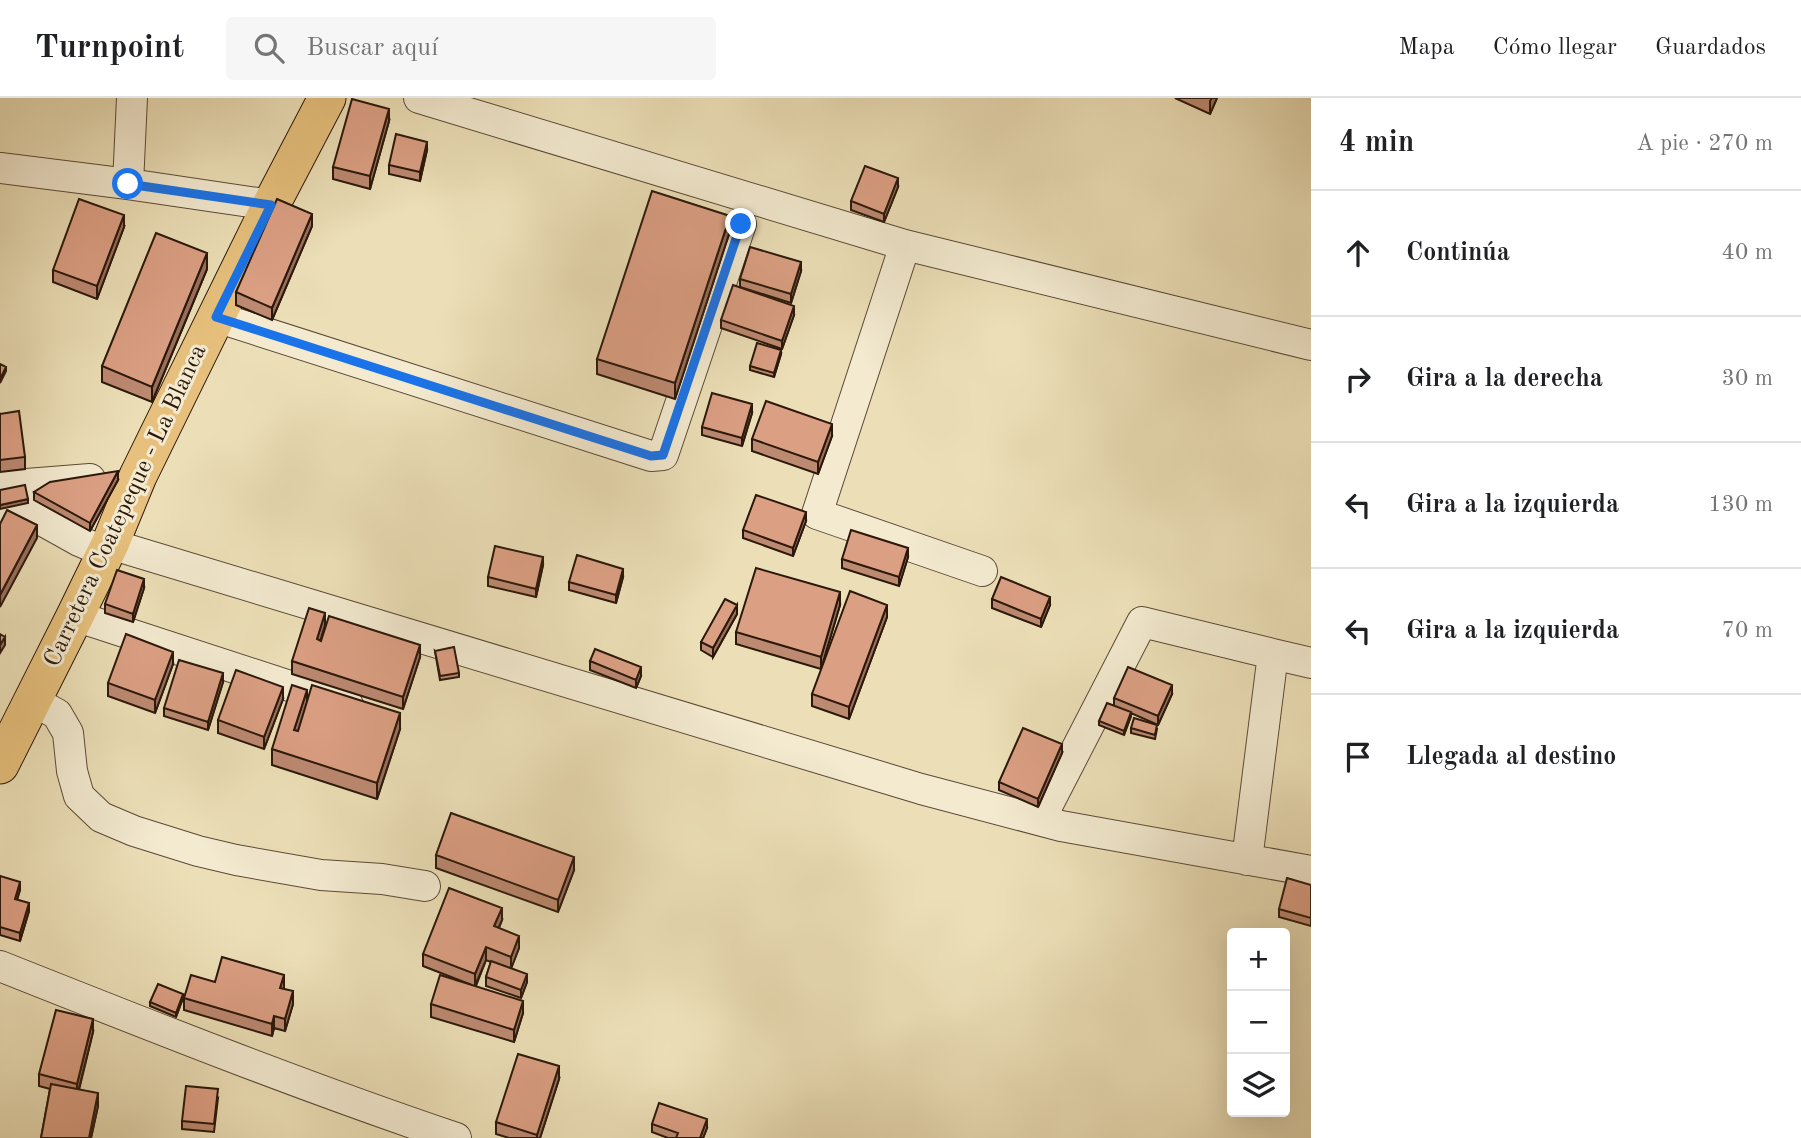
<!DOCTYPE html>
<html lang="es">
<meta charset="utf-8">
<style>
body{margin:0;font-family:"Old Standard TT",serif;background:#f6f6f6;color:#202124}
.controls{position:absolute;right:21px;bottom:21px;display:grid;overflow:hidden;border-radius:7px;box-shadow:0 7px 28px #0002}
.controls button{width:63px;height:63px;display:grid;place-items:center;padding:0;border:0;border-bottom:2px solid #e0e0e0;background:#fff;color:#202124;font:35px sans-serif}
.stop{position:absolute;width:21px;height:21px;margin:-16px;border:5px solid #1a73e8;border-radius:50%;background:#fff}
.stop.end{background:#1a73e8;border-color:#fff;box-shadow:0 2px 7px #0008}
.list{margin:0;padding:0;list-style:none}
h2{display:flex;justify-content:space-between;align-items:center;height:91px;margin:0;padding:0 28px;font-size:30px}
h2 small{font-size:23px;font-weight:400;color:#757577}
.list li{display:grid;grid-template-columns:46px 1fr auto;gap:21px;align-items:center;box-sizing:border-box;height:126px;padding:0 28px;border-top:2px solid #e0e0e0}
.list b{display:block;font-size:26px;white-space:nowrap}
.list em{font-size:23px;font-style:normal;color:#757577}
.icon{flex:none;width:38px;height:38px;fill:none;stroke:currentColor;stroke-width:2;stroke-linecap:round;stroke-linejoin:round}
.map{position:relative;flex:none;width:1311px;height:1040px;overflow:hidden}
header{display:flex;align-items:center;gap:42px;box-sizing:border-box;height:98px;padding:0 35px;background:#fff;border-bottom:2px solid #e0e0e0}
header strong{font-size:33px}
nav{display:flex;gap:38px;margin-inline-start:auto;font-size:24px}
.search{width:490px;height:63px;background:#f6f6f6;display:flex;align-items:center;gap:18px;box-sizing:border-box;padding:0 24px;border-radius:7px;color:#757577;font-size:26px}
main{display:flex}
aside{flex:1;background:#fff}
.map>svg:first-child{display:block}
</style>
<header>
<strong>Turnpoint</strong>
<div class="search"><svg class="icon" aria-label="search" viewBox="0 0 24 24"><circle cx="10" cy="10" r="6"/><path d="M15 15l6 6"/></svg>Buscar aquí</div>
<nav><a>Mapa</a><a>Cómo llegar</a><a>Guardados</a></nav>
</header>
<main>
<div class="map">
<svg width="1311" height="1040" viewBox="0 0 1311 1040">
<rect width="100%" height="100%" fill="#ecdfb7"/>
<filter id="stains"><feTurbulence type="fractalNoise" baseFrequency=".00286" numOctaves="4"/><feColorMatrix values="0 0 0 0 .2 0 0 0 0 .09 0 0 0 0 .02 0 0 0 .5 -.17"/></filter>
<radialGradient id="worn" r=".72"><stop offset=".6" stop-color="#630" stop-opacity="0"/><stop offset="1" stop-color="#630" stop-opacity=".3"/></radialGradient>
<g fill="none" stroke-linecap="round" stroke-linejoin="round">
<defs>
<path id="minor" d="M419,0L905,147L1311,247
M0,70L128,86L271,107
M128,86L132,0
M905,147L817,416L982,473
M216,219L651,358L663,357L741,126
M0,388L90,381
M0,416L20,412L27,414L79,443L105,454
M110,446L921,691L1061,728L1311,773
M75,518L348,607
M33,603L57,616L68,635L72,673L79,698L101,719L134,733L198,753L236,762L321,777L382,781L425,788
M1040,722L1142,524L1273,556
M1247,762L1273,556L1311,565
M0,868C151,928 302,988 456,1040"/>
<path id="major" d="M0,667L75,518L110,446L138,378L271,107L327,0"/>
</defs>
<use href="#minor" stroke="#5b4a36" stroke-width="32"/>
<use href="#major" stroke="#2b180b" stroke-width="39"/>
<use href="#minor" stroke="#f3ead0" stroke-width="30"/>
<use href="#major" stroke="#e6c07c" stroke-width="37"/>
</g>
<path fill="#bc8971" stroke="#2b180b" stroke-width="2" d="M1175,0H1217L1210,16Z
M389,23L370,91L333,81V69Z
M427,52L420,83L389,76V67Z
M898,89L884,124L851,112V103Z
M312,128L272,222L236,207V194Z
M124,129L97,201L53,184V172Z
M730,133L675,301L597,276V261Z
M207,171L152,304L102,284V268Z
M801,173L791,205L740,189V181Z
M794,217L782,251L721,230V222Z
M781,256L774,279L750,272V268Z
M752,315L742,348L702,337V329Z
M0,316L25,359V371L0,374Z
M832,338L818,376L752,353V341Z
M118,382L90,433L34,402V394Z
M806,423L793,458L743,440V432Z
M908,459L899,488L842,470V461Z
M543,467L536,499L488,488V479Z
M623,479L616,505L569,492V484Z
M144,490L133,524L105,515V506Z
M992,501L1050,507L1041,529L992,510Z
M840,507L821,571L736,546V534Z
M737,516L713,559L701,552V544Z
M887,519L849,621L812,608V596Z
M325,527L320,543L420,559L403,611L292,576V563Z
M435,553L459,575V579L440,582Z
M590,563L641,578L636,590L590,572Z
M173,566L155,615L108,598V585Z
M223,584L208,632L164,618V610Z
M1172,596L1158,627L1131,615V618L1124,637L1099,627V623L1114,608V600Z
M283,601L264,651L218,635V622Z
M307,604L400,631L377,701L272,667V651Z
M1131,630L1157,631L1155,641L1131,635Z
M1062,655L1038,709L999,692V684Z
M436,757L574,772L558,814L436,770Z
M0,778L20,792L17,801L29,813L20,843L0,837Z
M1311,787V828L1279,819V811Z
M502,822L499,830L519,850L511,870L527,884L521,900L486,888V879L491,864L486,862L476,888L523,915L514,944L431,919V906L469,886L423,868V856Z
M215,884L284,891L293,906L285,933L274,930L272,938L184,912V900Z
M183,900L176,919L150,908V904Z
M93,934L79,992L98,1008L91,1040H41L50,991L39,988V976Z
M559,981L540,1040H509L496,1036V1024Z
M218,1000L214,1034L182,1031V1023Z
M652,1026L707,1030L703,1040H668L652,1034Z"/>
<path fill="#996f5c" stroke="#2b180b" stroke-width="2" d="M1212,0H1217L1210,16V3Z
M389,11V23L370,91V78Z
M427,44V52L420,83V74Z
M898,80V89L884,124V116Z
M312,116V128L272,222V210Z
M124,117V129L97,201V188Z
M730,118V133L675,301V285Z
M207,155V171L152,304V289Z
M801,164V173L791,205V196Z
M794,208V217L782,251V243Z
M781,252V256L774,279V275Z
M6,269V273L0,285V281Z
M752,306V315L742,348V340Z
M832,326V338L818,376V364Z
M118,373V382L90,433V425Z
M28,401V405L0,411V407Z
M806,414V423L793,458V450Z
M37,427V440L0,509V497Z
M908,450V459L899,488V479Z
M543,459V467L536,499V491Z
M623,471V479L616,505V497Z
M144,481V490L133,524V516Z
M840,494V507L821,571V559Z
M1050,499V507L1041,529V521Z
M737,507V516L713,559V550Z
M887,507V519L849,621V609Z
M325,515V527L317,554V541Z
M5,539V547L0,555V547Z
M420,547V559L403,611V599Z
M173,554V566L155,615V602Z
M641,569V578L636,590V582Z
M223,575V584L208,632V624Z
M1172,587V596L1158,627V618Z
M283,589V601L264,651V639Z
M307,592V608L294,648V632Z
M1131,614V618L1124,637V633Z
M400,615V631L377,701V685Z
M1062,646V655L1038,709V701Z
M574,759V772L558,814V802Z
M20,784V792L15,809V801Z
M29,805V813L20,843V835Z
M502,810V822L494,840V828Z
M519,838V850L511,871V859Z
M486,849V862L475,888V876Z
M527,876V884L521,900V892Z
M284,877V890L280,902V890Z
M293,893V906L285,933V921Z
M183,896V900L176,919V915Z
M523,903V915L514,944V932Z
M274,918V930L272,938V926Z
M93,921V934L77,998V986Z
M559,968V981L540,1040H537V1037Z
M98,995V1008L91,1040H89Z
M707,1021V1030L703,1040H700Z"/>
<path fill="#db9f83" stroke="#2b180b" stroke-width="2" d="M352,1L389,11L370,78L333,69Z
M396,36L427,44L420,74L389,67Z
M865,68L898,80L884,116L851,103Z
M652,93L730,118L675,285L597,261Z
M79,101L124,117L97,188L53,172Z
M277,101L312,116L272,210L236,194Z
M156,135L207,155L152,289L102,268Z
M750,149L801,164L791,196L740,181Z
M733,187L794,208L782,243L721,222Z
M757,245L781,252L774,275L750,268Z
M0,266L6,269L0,281Z
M712,295L752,306L742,340L702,329Z
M766,303L832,326L818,364L752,341Z
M19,313L25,359L0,362V316Z
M118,373L90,425L34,394L50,384Z
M25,387L28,401L0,407V392Z
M756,397L806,414L793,450L743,432Z
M7,412L37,427L0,497V426Z
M851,432L908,450L899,479L842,461Z
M495,448L543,459L536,491L488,479Z
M577,457L623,471L616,497L569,484Z
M756,470L840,494L821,559L736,534Z
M117,472L144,481L133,516L105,506Z
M1001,479L1050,499L1041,521L992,501Z
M850,493L887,507L849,609L812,596Z
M725,501L737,507L713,550L701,544Z
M309,510L325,515L317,541L321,543L329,518L420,547L403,599L292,563Z
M0,536L5,539L0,547Z
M126,536L173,554L155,602L108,585Z
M454,549L459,575L440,578L435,553Z
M595,551L641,569L636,582L590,563Z
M179,562L223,575L208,624L164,610Z
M1128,569L1172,587L1158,618L1114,600Z
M236,572L283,589L264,639L218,622Z
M292,587L307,592L294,632L298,633L312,587L400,615L377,685L272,651Z
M1107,605L1131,614L1124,633L1099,623Z
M1134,620L1157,627L1155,637L1131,630Z
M1023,630L1062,646L1038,701L999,684Z
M451,715L574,759L558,802L436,757Z
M0,778L20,784L15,801L29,805L20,835L0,829Z
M1287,780L1311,787V820L1279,811Z
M449,790L502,810L494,828L519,838L511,859L486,849L475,876L423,856Z
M222,859L284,877L280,890L293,893L285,921L274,918L272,926L184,900L191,877L215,884Z
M491,863L527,876L521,892L486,879Z
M440,877L523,903L514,932L431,906Z
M158,886L183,896L176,915L150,904Z
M56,912L93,921L77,986L39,976Z
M518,956L559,968L537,1037L496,1024Z
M51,986L98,995L89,1040H41Z
M186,988L218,991L214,1026L182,1023Z
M659,1005L707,1021L700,1040H676L678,1035L652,1026Z"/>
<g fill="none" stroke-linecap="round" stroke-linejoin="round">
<path stroke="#1a73e8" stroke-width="9" d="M128,86L271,107L216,219L651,358L663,357L741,126"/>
</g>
<g text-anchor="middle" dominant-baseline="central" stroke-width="6" stroke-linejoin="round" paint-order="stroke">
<g font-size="24" fill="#2b180b" stroke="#f3ead0">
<text transform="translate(126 408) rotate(-65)">Carretera Coatepeque - La Blanca</text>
</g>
</g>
<rect width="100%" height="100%" filter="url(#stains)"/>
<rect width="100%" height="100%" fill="url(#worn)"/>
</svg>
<div class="controls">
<button>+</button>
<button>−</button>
<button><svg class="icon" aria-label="layers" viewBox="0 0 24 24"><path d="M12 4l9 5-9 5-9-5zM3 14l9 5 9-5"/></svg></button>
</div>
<div class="stop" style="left:128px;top:86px"></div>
<div class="stop end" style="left:741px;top:126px"></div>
</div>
<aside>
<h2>4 min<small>A pie · 270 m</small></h2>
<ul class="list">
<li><svg class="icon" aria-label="ahead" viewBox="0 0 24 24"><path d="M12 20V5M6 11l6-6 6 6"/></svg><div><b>Continúa</b></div><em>40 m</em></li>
<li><svg class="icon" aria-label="right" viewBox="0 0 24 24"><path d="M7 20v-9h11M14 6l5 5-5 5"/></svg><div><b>Gira a la derecha</b></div><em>30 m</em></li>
<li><svg class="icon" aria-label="left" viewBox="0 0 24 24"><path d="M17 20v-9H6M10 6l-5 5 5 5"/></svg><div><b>Gira a la izquierda</b></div><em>130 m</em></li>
<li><svg class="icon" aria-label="left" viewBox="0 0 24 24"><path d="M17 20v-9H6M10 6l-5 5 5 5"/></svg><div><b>Gira a la izquierda</b></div><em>70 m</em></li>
<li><svg class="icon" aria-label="arrive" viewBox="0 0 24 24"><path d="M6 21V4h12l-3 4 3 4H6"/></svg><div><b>Llegada al destino</b></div></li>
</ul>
</aside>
</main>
